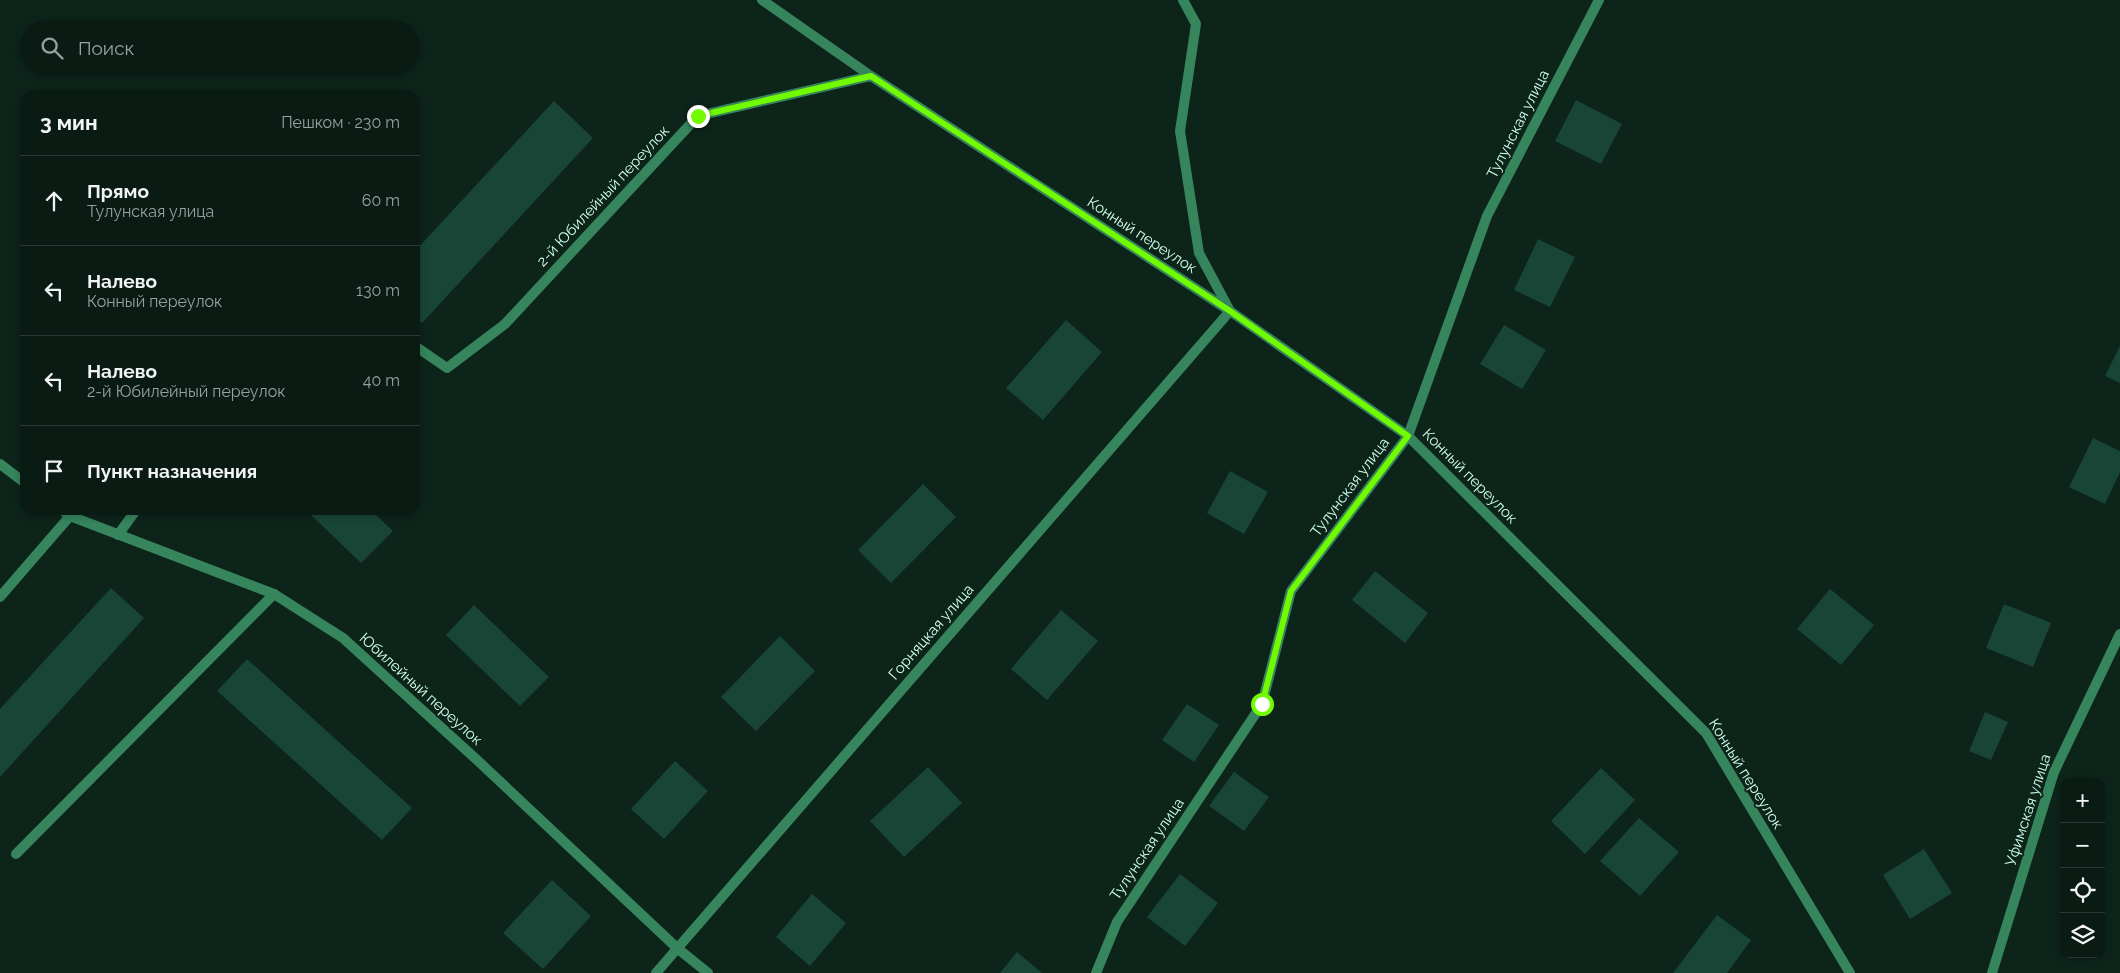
<!DOCTYPE html>
<html lang="ru">
<meta charset="utf-8">
<style>
body{margin:0;font-family:Raleway,sans-serif;background:#182822;color:#f1f3f6}
.controls{position:absolute;right:15px;bottom:15px;display:grid;overflow:hidden;border-radius:10px;box-shadow:0 2px 8px #0003}
.controls button{width:45px;height:45px;display:grid;place-items:center;padding:0;border:0;border-bottom:1px solid #2a3934;background:#0a1b14;color:#f1f3f6;font:25px sans-serif}
.stop{position:absolute;width:15px;height:15px;margin:-11px;border:4px solid #71fa00;border-radius:50%;background:#fff}
.stop.end{background:#71fa00;border-color:#fff;box-shadow:0 1px 5px #0008}
.list{margin:0;padding:0;list-style:none}
h2{display:flex;justify-content:space-between;align-items:center;height:65px;margin:0;padding:0 20px;font-size:21px}
h2 small{font-size:16px;font-weight:400;color:#99a1a0}
.list li{display:grid;grid-template-columns:32px 1fr auto;gap:15px;align-items:center;box-sizing:border-box;height:90px;padding:0 20px;border-top:1px solid #2a3934}
.list b{display:block;font-size:19px;white-space:nowrap}
.list p{margin:0;font-size:16px;white-space:nowrap;color:#99a1a0}
.list em{font-size:16px;font-style:normal;color:#99a1a0}
.icon{flex:none;width:28px;height:28px;fill:none;stroke:currentColor;stroke-width:2;stroke-linecap:round;stroke-linejoin:round}
.map{position:relative;flex:none;width:2120px;height:973px;overflow:hidden}
.search{position:absolute;background:#0a1b14;box-shadow:0 2px 8px #0003;left:20px;top:20px;width:400px;height:55px;display:flex;align-items:center;gap:12px;box-sizing:border-box;padding:0 18px;border-radius:28px;color:#99a1a0;font-size:19px}
.panel{position:absolute;background:#0a1b14;box-shadow:0 2px 8px #0003;left:20px;top:90px;width:400px;height:425px;border-radius:15px}
.map>svg:first-child{display:block}
</style>
<div class="map">
<svg width="2120" height="973" viewBox="0 0 2120 973">
<rect width="100%" height="100%" fill="#0d241b"/>
<path fill="#184536" d="M1576,100L1622,124L1601,164L1555,141Z
M554,101L593,138L422,323L415,316V251Z
M1538,239L1575,257L1550,307L1514,290Z
M1066,320L1102,352L1043,420L1006,388Z
M1504,325L1546,350L1522,389L1480,364Z
M2120,346V383L2105,376Z
M2093,438L2120,451V472L2105,504L2069,487Z
M1230,471L1268,492L1244,534L1207,513Z
M923,484L956,517L891,583L858,550Z
M306,510H371L393,531L361,563Z
M1375,571L1428,613L1405,643L1352,600Z
M111,588L144,618L0,777V709Z
M1830,589L1874,625L1841,665L1797,629Z
M2004,604L2051,623L2033,667L1986,648Z
M474,605L549,677L520,706L446,635Z
M1061,610L1098,641L1047,700L1011,669Z
M780,636L815,671L756,731L721,697Z
M247,659L412,808L382,840L217,691Z
M1187,704L1219,725L1194,762L1162,740Z
M1985,712L2008,722L1991,760L1969,751Z
M675,761L708,791L664,839L631,809Z
M928,767L962,803L904,857L870,821Z
M1601,768L1635,800L1585,854L1551,821Z
M1234,772L1269,797L1244,831L1209,806Z
M1639,818L1679,852L1640,896L1600,861Z
M1924,849L1952,893L1910,919L1883,875Z
M1180,874L1218,903L1185,946L1147,917Z
M552,880L591,916L543,969L503,933Z
M812,894L846,923L810,966L776,937Z
M1717,915L1751,940L1727,973H1673Z
M1017,952L1042,973H1000Z"/>
<g fill="none" stroke-linecap="round" stroke-linejoin="round">
<path stroke="#36855c" stroke-width="10" d="M1183,0L1196,24L1180,131L1199,253L1230,311
M16,854L274,594"/>
<path stroke="#36855c" stroke-width="10" d="M762,0L871,76L1230,311L1408,436L1706,733L1850,973
M415,346L447,368L505,324L698,116L871,76
M118,535L136,510
M0,597L70,516
M656,973L1230,311
M1096,973L1117,922L1262,704L1291,591L1408,436L1487,216L1599,0
M1992,973L2054,772L2120,634"/>
<path stroke="#36855c" stroke-width="10" d="M0,464L25,483
M62,510L70,516L274,594L343,638L476,759L677,948L708,973"/>
</g>
<g fill="none" stroke-linecap="round" stroke-linejoin="round">
<path stroke="#71fa00" stroke-width="6" d="M698,116L871,76L1230,311L1408,436L1291,591L1262,704"/>
</g>
<g text-anchor="middle" dominant-baseline="central" stroke-width="4" stroke-linejoin="round" paint-order="stroke">
<g font-size="15" fill="#cfffea" stroke="#0d241b">
<text transform="translate(1518 124) rotate(-63)">Тулунская улица</text>
<text transform="translate(603 196) rotate(-47)">2-й Юбилейный переулок</text>
<text transform="translate(1142 235) rotate(33)">Конный переулок</text>
<text transform="translate(1470 476) rotate(45)">Конный переулок</text>
<text transform="translate(1350 487) rotate(-53)">Тулунская улица</text>
<text transform="translate(931 632) rotate(-49)">Горняцкая улица</text>
<text transform="translate(421 689) rotate(42)">Юбилейный переулок</text>
<text transform="translate(1746 774) rotate(58)">Конный переулок</text>
<text transform="translate(2028 810) rotate(-72)">Уфимская улица</text>
<text transform="translate(1147 849) rotate(-56)">Тулунская улица</text>
</g>
</g>
</svg>
<div class="controls">
<button>+</button>
<button>−</button>
<button><svg class="icon" aria-label="locate" viewBox="0 0 24 24"><circle cx="12" cy="12" r="6"/><path d="M12 2v4M12 18v4M2 12h4M18 12h4"/></svg></button>
<button><svg class="icon" aria-label="layers" viewBox="0 0 24 24"><path d="M12 4l9 5-9 5-9-5zM3 14l9 5 9-5"/></svg></button>
</div>
<div class="stop" style="left:1262px;top:704px"></div>
<div class="stop end" style="left:698px;top:116px"></div>
<div class="search"><svg class="icon" aria-label="search" viewBox="0 0 24 24"><circle cx="10" cy="10" r="6"/><path d="M15 15l6 6"/></svg>Поиск</div>
<section class="panel">
<h2>3 мин<small>Пешком · 230 m</small></h2>
<ul class="list">
<li><svg class="icon" aria-label="ahead" viewBox="0 0 24 24"><path d="M12 20V5M6 11l6-6 6 6"/></svg><div><b>Прямо</b><p>Тулунская улица</p></div><em>60 m</em></li>
<li><svg class="icon" aria-label="left" viewBox="0 0 24 24"><path d="M17 20v-9H6M10 6l-5 5 5 5"/></svg><div><b>Налево</b><p>Конный переулок</p></div><em>130 m</em></li>
<li><svg class="icon" aria-label="left" viewBox="0 0 24 24"><path d="M17 20v-9H6M10 6l-5 5 5 5"/></svg><div><b>Налево</b><p>2-й Юбилейный переулок</p></div><em>40 m</em></li>
<li><svg class="icon" aria-label="arrive" viewBox="0 0 24 24"><path d="M6 21V4h12l-3 4 3 4H6"/></svg><div><b>Пункт назначения</b></div></li>
</ul>
</section>
</div>
